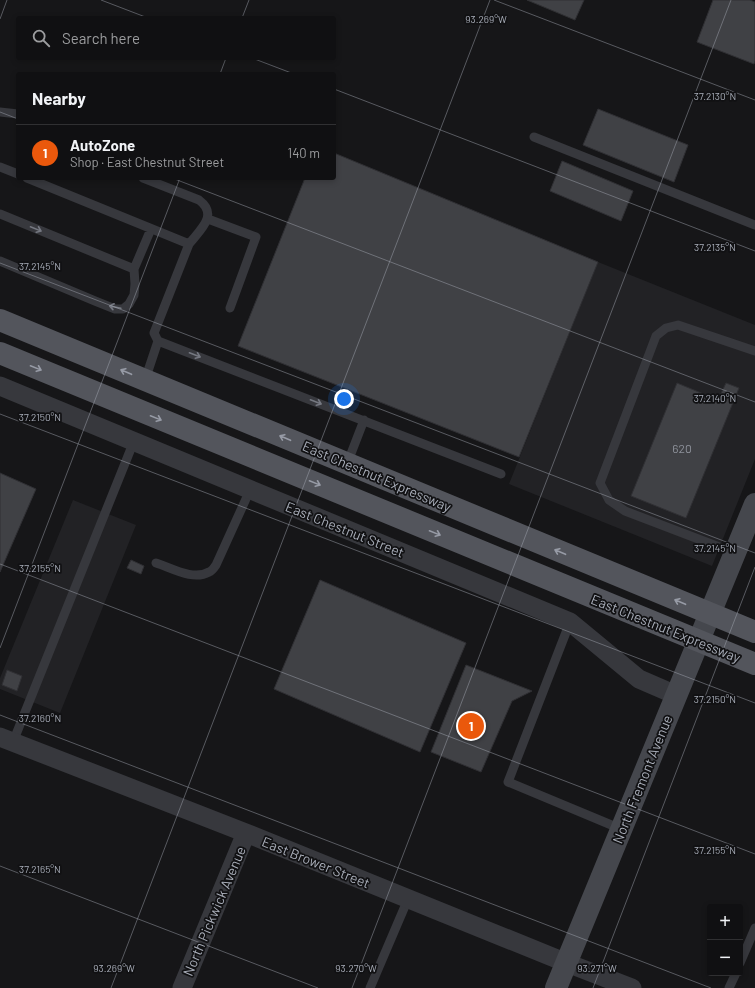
<!DOCTYPE html>
<meta charset="utf-8">
<style>
body{margin:0;font-family:Barlow,sans-serif;background:#1e1e20;color:#f1f3f6}
.controls{position:absolute;right:12px;bottom:12px;display:grid;overflow:hidden;border-radius:4px;box-shadow:0 2px 6px #0003}
.controls button{width:36px;height:36px;display:grid;place-items:center;padding:0;border:0;border-bottom:1px solid #303032;background:#101012;color:#f1f3f6;font:20px sans-serif}
.you{position:absolute;left:344px;top:399px;width:14px;height:14px;margin:-10px;border:3px solid #fff;border-radius:50%;background:#1a73e8;box-shadow:0 0 0 6px #1a73e833}
.badge{display:grid;place-items:center;width:26px;height:26px;border-radius:50%;background:#ea580c;color:#fff;font-size:13px;font-weight:700}
.pin{position:absolute;translate:-50% -50%;border:2px solid #fff;box-shadow:0 1px 4px #0006}
.list{margin:0;padding:0;list-style:none}
h2{display:flex;justify-content:space-between;align-items:center;height:52px;margin:0;padding:0 16px;font-size:17px}
h2 small{font-size:13px;font-weight:400;color:#9c9d9f}
.list li{display:grid;grid-template-columns:26px 1fr auto;gap:12px;align-items:center;box-sizing:border-box;height:56px;padding:0 16px;border-top:1px solid #303032}
.list b{display:block;font-size:15px;white-space:nowrap}
.list p{margin:0;font-size:13px;white-space:nowrap;color:#9c9d9f}
.list em{font-size:13px;font-style:normal;color:#9c9d9f}
.icon{flex:none;width:22px;height:22px;fill:none;stroke:currentColor;stroke-width:2;stroke-linecap:round;stroke-linejoin:round}
.map{position:relative;flex:none;width:755px;height:988px;overflow:hidden}
.search{position:absolute;background:#101012;box-shadow:0 2px 6px #0003;left:16px;top:16px;width:320px;height:44px;display:flex;align-items:center;gap:10px;box-sizing:border-box;padding:0 14px;border-radius:4px;color:#9c9d9f;font-size:15px}
.panel{position:absolute;background:#101012;box-shadow:0 2px 6px #0003;left:16px;top:72px;width:320px;height:108px;border-radius:4px}
.map>svg:first-child{display:block}
</style>
<div class="map">
<svg width="755" height="988" viewBox="0 0 755 988">
<rect width="100%" height="100%" fill="#161618"/>
<path fill="#222225" d="M598,262L755,325V459L712,566L509,484Z
M73,500L136,525L60,713L0,689V678Z"/>
<path fill="#404145" stroke="#303034" d="M527,0H584L575,20Z
M713,0H750L755,2V61L754,64L697,42Z
M598,109L688,145L674,182L583,145Z
M334,153L598,262L519,457L238,346L305,178H334Z
M562,161L633,191L621,221L550,191Z
M677,383L718,400L726,383L739,388L686,518L631,496Z
M0,473L36,489L0,572Z
M131,560L144,566L141,574L127,568Z
M320,580L466,643L420,752L274,689Z
M466,665L532,691L512,701L481,772L431,752Z
M7,670L22,676L17,691L2,685Z"/>
<g fill="none" stroke-linecap="round" stroke-linejoin="round">
<path stroke="#37383d" stroke-width="9" d="M0,112L18,114
M534,137L755,225
M0,167L18,174
M27,178L189,244L154,333L158,341L145,380
M143,178L199,200C219,215 200,230 189,244
M0,214L134,269
M208,219L256,237L230,308
M0,261L95,301L115,309H123L129,304L134,295L135,284L134,269L151,229
M158,341L501,474
M347,464L364,420
M735,553L625,511L609,500L600,483L656,336L666,328L678,325L755,351
M156,563C172,568 193,581 209,572C212,571 214,568 216,565L250,490
M570,622L508,782L621,829
M13,742L134,441
M740,963L755,928
M370,988L408,899
M729,988L736,973"/>
<path stroke="#37383d" stroke-width="19" d="M0,386L570,622L639,679L676,695
M0,737L246,833L567,963L632,988
M182,988L246,833"/>
<path stroke="#45474d" stroke-width="22" d="M556,988L755,504"/>
<path stroke="#53555c" stroke-width="22" d="M0,320L755,632
M0,353L755,664"/>
</g>
<defs><path id="oneway-shaft" d="M-6 0H5M1.5-3L5.5 0L1.5 3" fill="none" stroke-width="1.6" stroke-linecap="round" stroke-linejoin="round"/></defs>
<g stroke="#757881">
<use href="#oneway-shaft" transform="translate(36 229) rotate(22)"/>
<use href="#oneway-shaft" transform="translate(115 307) rotate(-168)"/>
<use href="#oneway-shaft" transform="translate(195 355) rotate(21)"/>
<use href="#oneway-shaft" transform="translate(316 402) rotate(21)"/>
</g>
<g stroke="#979ba6">
<use href="#oneway-shaft" transform="translate(36 368) rotate(22)"/>
<use href="#oneway-shaft" transform="translate(126 372) rotate(-157)"/>
<use href="#oneway-shaft" transform="translate(156 418) rotate(22)"/>
<use href="#oneway-shaft" transform="translate(285 438) rotate(-157)"/>
<use href="#oneway-shaft" transform="translate(315 483) rotate(22)"/>
<use href="#oneway-shaft" transform="translate(435 533) rotate(22)"/>
<use href="#oneway-shaft" transform="translate(560 552) rotate(-157)"/>
<use href="#oneway-shaft" transform="translate(680 602) rotate(-157)"/>
</g>
<path fill="none" stroke="#a8adb8" stroke-width="1" stroke-opacity="0.45" d="M101,0L148,18M494,0L755,100M242,18L249,0M0,19L7,0M252,58L294,74M220,74L226,58M334,89L755,251M0,112L18,119M172,178L755,402M0,263L755,553M0,414L755,703M0,564L755,854M0,648L180,178M0,715L711,988M0,866L318,988M111,988L490,0M352,988L731,0M593,988L755,567"/>
<g text-anchor="middle" dominant-baseline="central" stroke-width="3.5" stroke-linejoin="round" paint-order="stroke">
<g font-size="12" fill="#8e929b">
<text x="682" y="448">620</text>
</g>
<g font-size="14" fill="#a8adb8" stroke="#111113">
<text transform="translate(377 476) rotate(23)">East Chestnut Expressway</text>
<text transform="translate(345 529) rotate(22)">East Chestnut Street</text>
<text transform="translate(666 628) rotate(22)">East Chestnut Expressway</text>
<text transform="translate(642 779) rotate(-68)">North Fremont Avenue</text>
<text transform="translate(316 862) rotate(22)">East Brower Street</text>
<text transform="translate(214 911) rotate(-67)">North Pickwick Avenue</text>
</g>
</g>
<g font-size="10" text-anchor="middle" fill="#a8adb8" stroke="#111113" stroke-width="3.5" stroke-linejoin="round" paint-order="stroke">
<text x="486" y="23">93.269°W</text>
<text x="715" y="100">37.2130°N</text>
<text x="715" y="251">37.2135°N</text>
<text x="40" y="270">37.2145°N</text>
<text x="715" y="402">37.2140°N</text>
<text x="40" y="421">37.2150°N</text>
<text x="715" y="552">37.2145°N</text>
<text x="40" y="572">37.2155°N</text>
<text x="715" y="703">37.2150°N</text>
<text x="40" y="722">37.2160°N</text>
<text x="715" y="854">37.2155°N</text>
<text x="40" y="873">37.2165°N</text>
<text x="114" y="972">93.269°W</text>
<text x="356" y="972">93.270°W</text>
<text x="597" y="972">93.271°W</text>
</g>
</svg>
<div class="controls">
<button>+</button>
<button>−</button>
</div>
<div class="you"></div>
<div class="pin badge" style="left:471px;top:726px">1</div>
<div class="search"><svg class="icon" aria-label="search" viewBox="0 0 24 24"><circle cx="10" cy="10" r="6"/><path d="M15 15l6 6"/></svg>Search here</div>
<section class="panel">
<h2>Nearby<small></small></h2>
<ul class="list">
<li><span class="badge">1</span><div><b>AutoZone</b><p>Shop · East Chestnut Street</p></div><em>140 m</em></li>
</ul>
</section>
</div>
